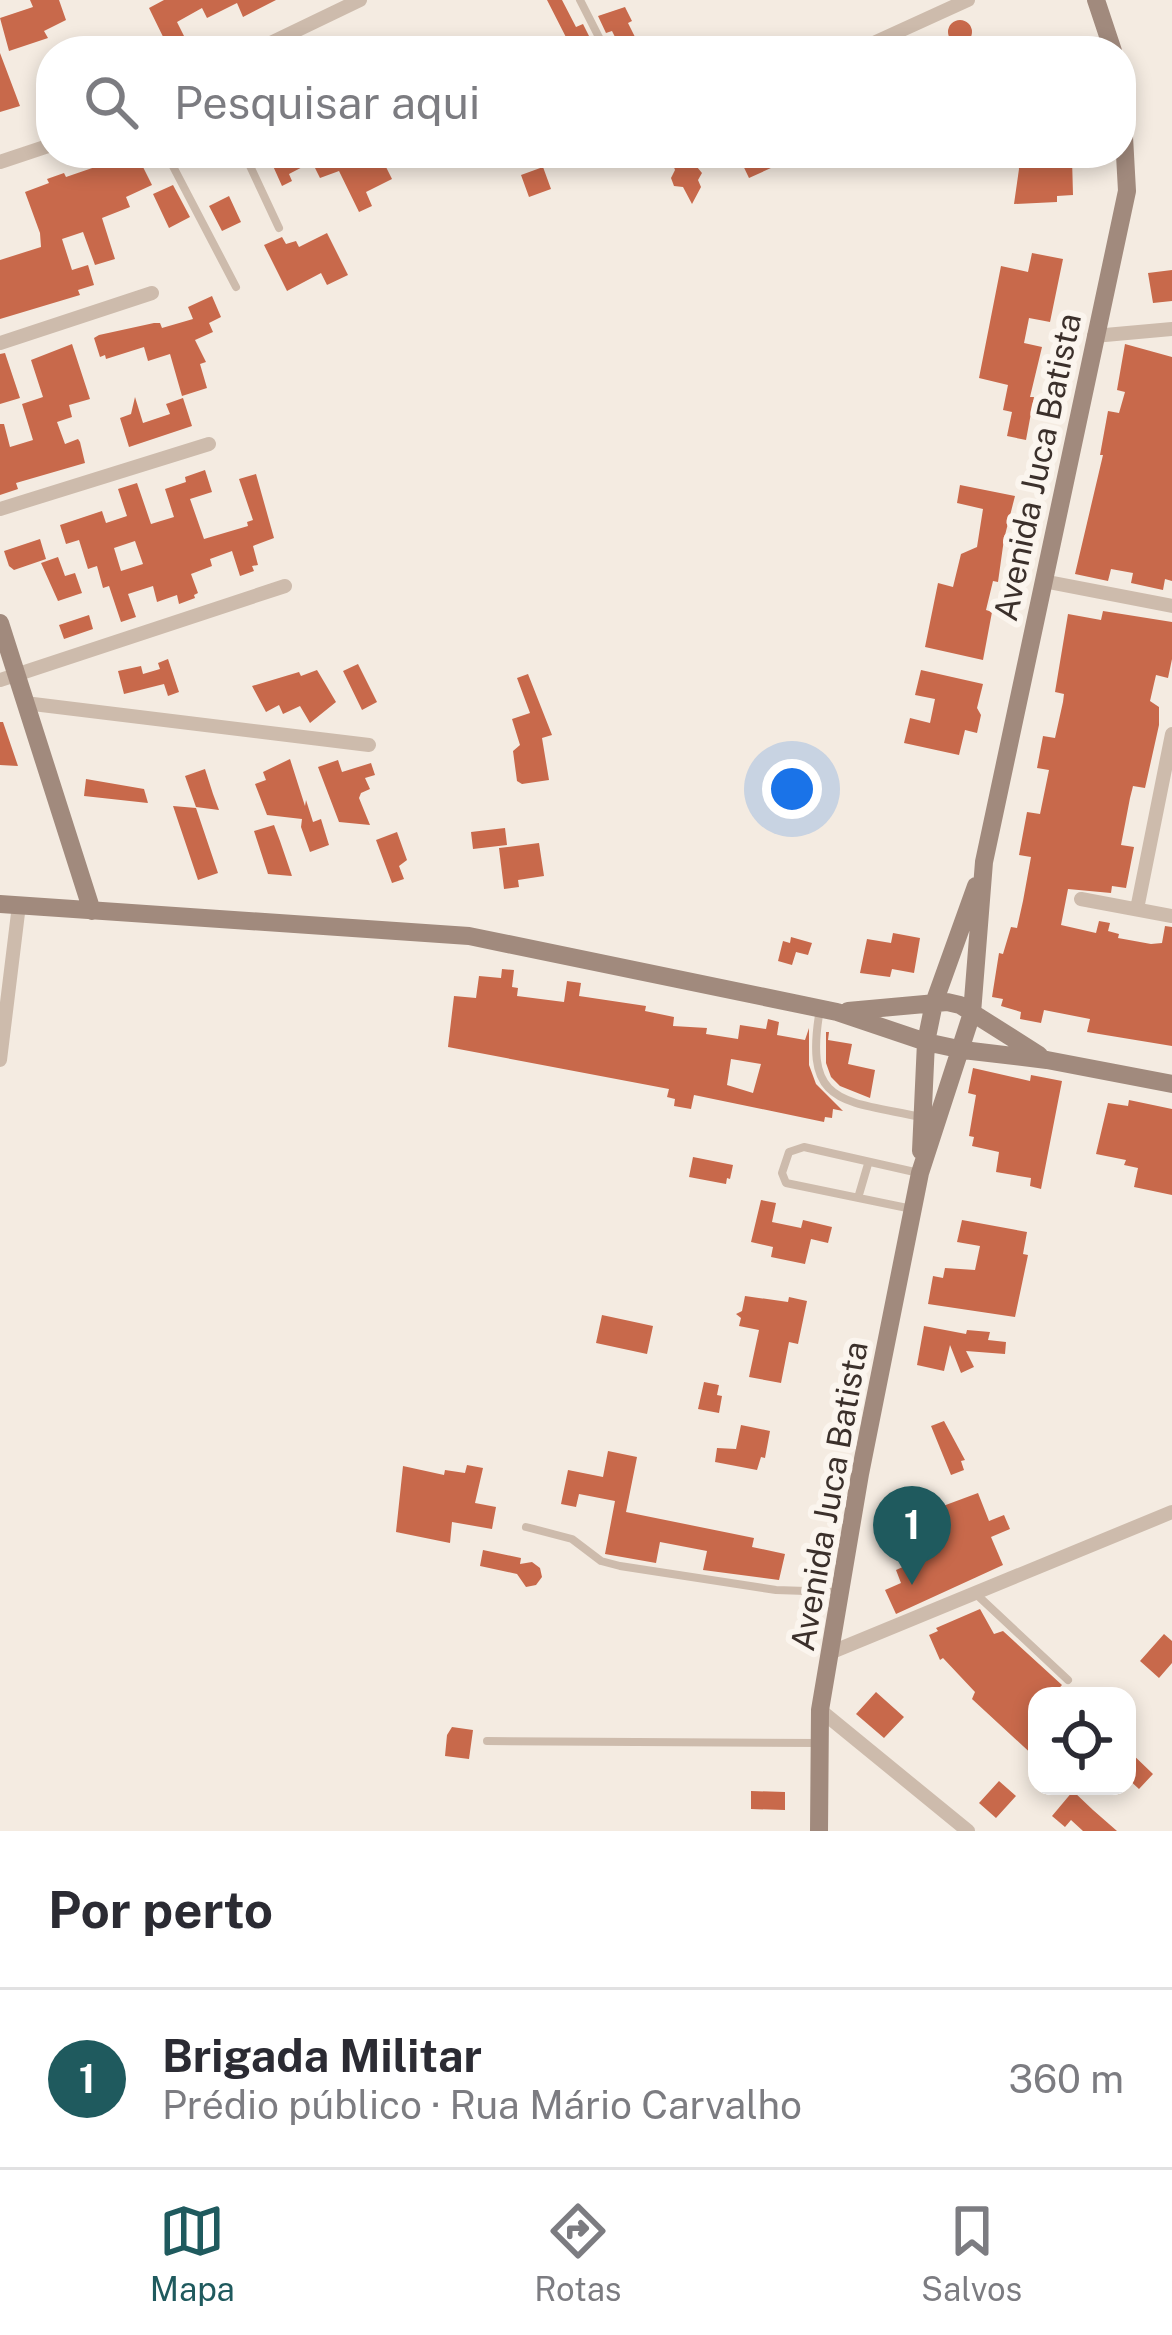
<!DOCTYPE html>
<html lang="pt">
<meta charset="utf-8">
<style>
body{margin:0;font-family:"Public Sans",sans-serif;background:#f7f7f7;color:#2b2b33}
.controls{position:absolute;right:36px;bottom:36px;display:grid;overflow:hidden;border-radius:24px;box-shadow:0 6px 18px #0003}
.controls button{width:108px;height:108px;display:grid;place-items:center;padding:0;border:0;border-bottom:3px solid #e1e1e2;background:#fff;color:#2b2b33;font:60px sans-serif}
.you{position:absolute;left:792px;top:789px;width:42px;height:42px;margin:-30px;border:9px solid #fff;border-radius:50%;background:#1a73e8;box-shadow:0 0 0 18px #1a73e833}
.badge{display:grid;place-items:center;width:78px;height:78px;border-radius:50%;background:#1f5a5e;color:#fff;font-size:39px;font-weight:700}
.pin{position:absolute;translate:-50% -99px;filter:drop-shadow(0 3px 6px #0008)}
.pin::after{content:'';position:absolute;top:63px;width:42px;height:36px;background:inherit;clip-path:polygon(0 0,100% 0,50% 100%)}
.list{margin:0;padding:0;list-style:none}
h2{display:flex;justify-content:space-between;align-items:center;height:156px;margin:0;padding:0 48px;font-size:51px}
h2 small{font-size:39px;font-weight:400;color:#7c7c81}
.list li{display:grid;grid-template-columns:78px 1fr auto;gap:36px;align-items:center;box-sizing:border-box;height:180px;padding:0 48px;border-top:3px solid #e1e1e2}
.list b{display:block;font-size:45px;white-space:nowrap}
.list p{margin:0;font-size:39px;white-space:nowrap;color:#7c7c81}
.list em{font-size:39px;font-style:normal;color:#7c7c81}
.icon{flex:none;width:66px;height:66px;fill:none;stroke:currentColor;stroke-width:2;stroke-linecap:round;stroke-linejoin:round}
.map{position:relative;flex:none;width:1172px;height:1831px;overflow:hidden}
.search{position:absolute;background:#fff;box-shadow:0 6px 18px #0003;left:36px;right:36px;top:36px;height:132px;display:flex;align-items:center;gap:30px;box-sizing:border-box;padding:0 42px;border-radius:48px;color:#7c7c81;font-size:45px}
.sheet{height:336px;background:#fff}
nav{display:flex;justify-content:space-around;align-items:center;box-sizing:border-box;height:168px;border-top:3px solid #e1e1e2;background:#fff;font-size:33px;color:#7c7c81}
nav a{display:grid;justify-items:center;gap:6px}
nav .on{color:#1f5a5e}
.map>svg:first-child{display:block}
</style>
<div class="map">
<svg width="1172" height="1831" viewBox="0 0 1172 1831">
<rect width="100%" height="100%" fill="#f4ebe1"/>
<path fill="#c8694b" fill-rule="evenodd" d="M30,0H59L66,20L44,31L48,38L9,51L0,18L33,7Z
M164,0H276L243,17L237,3L207,18L202,8L177,22L186,40L169,49L149,8Z
M547,0H562L576,27L583,24L591,40L571,47Z
M625,7L632,21L628,23L642,51H622L612,31L606,33L598,16Z
M948 32a12 12 0 1 1 24 0a12 12 0 1 1-24 0Z
M0,53L20,106L0,112Z
M136,153L152,185L126,197L130,207L102,218L115,259L95,265L83,232L62,239L72,270L88,265L94,285L78,290L80,295L0,319V260L41,247L40,233L25,192L49,183L47,179L64,173L66,177Z
M303,153H379L392,179L366,192L372,206L359,212L339,171L320,178L312,162L289,174L292,181L282,186L273,166Z
M737,153H777L782,163L749,178Z
M1017,153H1053V159L1072,158L1073,195L1057,196V202L1014,204L1019,169Z
M678,155L688,156L702,173L698,180L701,187L692,204L683,187L674,186L671,178L675,170L672,162Z
M543,167L551,189L529,197L521,175Z
M173,185L190,217L169,228L153,194Z
M229,196L241,222L222,231L209,206Z
M327,233L348,275L327,285L321,273L287,291L264,245L282,237L286,244L296,241L299,247Z
M1032,253L1063,259L1050,322L1029,318L1024,343L1042,347L1030,397H1034L1026,440L1007,436L1012,412L1003,410L1008,385L979,378L1001,266L1028,272Z
M1172,270V301L1153,303L1148,273Z
M212,296L221,317L209,323L213,332L195,340L206,362L200,364L207,388L182,396L170,354L148,361L144,347L106,359L105,355L100,357L94,338L99,335L154,323H160L162,328L193,319L188,307Z
M72,344L90,399L69,405L72,417L57,422L65,444L78,439L80,442L85,463L16,483L18,489L0,495V424H4L10,447L33,440L22,404L43,397L31,360Z
M1125,344L1172,357V581L1165,579L1163,590L1131,583L1133,573L1111,569L1108,581L1075,574L1103,455H1100L1108,411L1119,413L1125,392L1117,390Z
M5,353L20,398L0,404V354Z
M135,397L143,423L170,414L166,404L183,398L192,426L129,447L120,418L131,414Z
M205,470L212,492L190,499L204,539L248,526L247,522L253,520L239,479L256,474L274,538L253,546L258,565L252,566L254,571L240,576L232,551L210,559L212,566L191,574L198,593L194,595L195,598L179,604L177,595L157,602L153,586L128,594L136,617L121,622L109,586L103,588L97,566L88,569L79,540L66,544L60,525L102,511L106,523L127,516L118,489L137,483L151,524L174,517L165,489L186,482L185,477ZM135,541L143,564L121,571L114,548Z
M960,485L1015,496L1004,539L998,582L993,581L986,610L992,612L983,660L925,647L938,583L953,587L961,554L977,547L983,509L957,503Z
M40,539L46,559L14,570L9,566L4,551Z
M58,557L65,576L75,573L82,593L58,601L41,563Z
M1103,611L1172,622V659L1168,678L1156,675L1150,701L1159,707V725L1145,788L1133,786L1130,798L1121,845L1134,847L1126,888L1112,886L1111,893L1068,889L1061,925L1096,933L1099,921L1110,923L1108,931L1119,934L1118,938L1151,944L1162,943L1165,926L1172,927V1046L1087,1032L1090,1019L1044,1010L1041,1023L1020,1019L1021,1012L1001,1006L1003,999L992,997L999,953L1003,954L1011,927L1017,928L1023,901L1031,857L1019,855L1027,812L1040,814L1049,770L1037,768L1043,736L1055,738L1063,702L1064,694L1055,692L1068,614L1101,620Z
M89,615L93,629L64,639L59,625Z
M168,659L179,692L168,696L164,684L124,694L118,671L141,666L143,674L160,669L158,663Z
M358,664L377,702L362,710L343,671Z
M317,670L336,702L310,723L300,706L283,714L279,705L266,712L252,686L299,672L301,676Z
M921,670L983,684L977,708L981,715L977,733L965,730L959,755L904,743L910,718L930,723L935,699L915,695Z
M528,674L552,735L542,738L549,780L522,784L517,781L513,751L520,745L512,719L530,713L517,678Z
M0,722H3L18,766L0,765Z
M290,759L305,806L306,800L313,822L321,819L329,845L310,852L301,827L302,819L267,815L255,784L266,780L263,772Z
M338,760L342,772L371,763L375,775L365,778L370,789L361,793L359,798L370,825L339,822L318,767Z
M205,769L213,794L219,810L196,807L185,776Z
M86,779L144,789L148,803L84,796Z
M173,806L196,808L218,873L198,880Z
M274,825L280,841L292,876L268,874L254,831Z
M505,828L507,845L473,849L471,832Z
M397,832L407,860L399,866L404,879L392,883L376,840Z
M539,843L544,876L518,880L519,887L504,889L499,848Z
M893,933L920,938L914,973L892,969L890,977L860,973L867,939L891,943Z
M791,937L812,943L808,955L796,952L792,965L778,961L783,941L790,943Z
M502,969L514,970L512,987L518,988L517,996L564,1002L567,981L581,983L579,996L646,1006L645,1011L674,1017L673,1026L707,1028L706,1034L738,1039L740,1025L766,1029L768,1019L779,1022L777,1035L805,1040L809,1028V1065L816,1084L843,1111L833,1109L832,1118L825,1117L824,1122L694,1095L691,1109L674,1106L675,1099L667,1097L669,1089L448,1047L454,996L476,998L479,976L501,978ZM731,1059L761,1064L753,1093L727,1085Z
M826,1032H829L828,1040L852,1044L848,1064L875,1070L870,1098L840,1086L831,1077L826,1063Z
M973,1068L1030,1081L1031,1075L1062,1081L1041,1189L1030,1186L1031,1178L996,1172L999,1152L972,1146L974,1137L969,1136L976,1095L968,1093Z
M1129,1100L1172,1109V1195L1134,1187L1138,1168L1124,1165L1126,1160L1096,1154L1108,1103L1128,1106Z
M693,1157L733,1165L730,1179L727,1178L726,1184L689,1177Z
M761,1200L776,1203L772,1222L801,1228L803,1220L832,1227L828,1243L811,1239L805,1264L771,1257L773,1247L751,1242Z
M962,1220L1027,1232L1023,1254L1028,1255L1015,1317L928,1304L933,1276L943,1278L945,1268L975,1270L980,1246L957,1242Z
M745,1296L788,1302L789,1297L807,1301L798,1344L789,1342L781,1383L749,1377L759,1330L739,1326L741,1318L736,1314L742,1311Z
M602,1315L653,1326L647,1354L596,1343Z
M924,1326L966,1334L967,1330L990,1332L988,1340L1006,1342L1005,1354L966,1351L974,1367L961,1373L950,1345L944,1371L917,1365Z
M704,1382L719,1385L717,1395L722,1396L719,1413L698,1409Z
M944,1421L965,1460L961,1461L964,1470L951,1475L931,1426Z
M741,1425L770,1431L765,1458L761,1457L757,1470L715,1462L717,1448L736,1449Z
M608,1451L637,1457L626,1512L754,1538L752,1547L785,1554L779,1580L703,1570L707,1551L660,1542L656,1563L605,1554L615,1501L579,1494L576,1507L561,1504L568,1470L603,1477Z
M467,1465L483,1468L475,1503L496,1507L492,1529L452,1522L450,1543L396,1532L403,1466L444,1475L445,1470L465,1473Z
M978,1493L989,1521L1004,1515L1010,1529L991,1537L1003,1565L896,1614L885,1590L901,1583L896,1570L937,1552L929,1529L918,1534L909,1512L939,1499L943,1506Z
M483,1550L521,1558L520,1564L532,1562L540,1568L542,1577L536,1585L526,1587L517,1574L480,1566Z
M980,1609L994,1634L1003,1631L1062,1685L1052,1696H1037V1759L972,1699L975,1692L943,1658L940,1660L929,1635L938,1631L936,1628Z
M1164,1634L1172,1641V1663L1159,1678L1140,1661Z
M876,1692L904,1717L884,1738L856,1714Z
M452,1727L473,1730L469,1759L445,1756L447,1735Z
M1127,1749L1153,1774L1139,1789L1127,1778Z
M999,1781L1016,1796L996,1818L979,1803Z
M751,1791L785,1792V1810L751,1809Z
M1073,1791L1093,1810L1117,1831H1083L1071,1820L1065,1827L1052,1816Z"/>
<g fill="none" stroke-linecap="round" stroke-linejoin="round">
<path stroke="#cdbbac" stroke-width="8" d="M580,0L606,51
M166,153L236,287
M244,153L279,228
M820,1009C803,1106 842,1100 921,1117
M858,1198L868,1164
M912,1209L786,1183L782,1173L789,1152L804,1147L919,1173
M526,1527L572,1539L601,1561L620,1566L776,1590L836,1592
M976,1594L1068,1680
M487,1741L818,1743"/>
<path stroke="#cdbbac" stroke-width="14" d="M254,51L360,0
M856,51L968,0
M0,162L51,145
M1094,336L1172,329
M0,343L152,293
M0,509L209,444
M1043,581L1172,606
M0,680L285,586
M25,703L369,745
M1081,899L1172,916
M1137,909L1172,734
M0,1060L19,905
M832,1652L1172,1512
M820,1710L968,1831"/>
<path stroke="#a18a7d" stroke-width="18" d="M1096,0L1113,51
M0,623L92,911
M0,904L469,936L837,1012L926,1042L963,1050L1047,1060L1172,1084
M848,1011L947,1002L960,1005L1039,1055
M921,1151L926,1042L934,1003L976,886
M819,1831L820,1710L860,1474L920,1173L972,1013L984,862L1127,191L1121,82"/>
</g>
<g text-anchor="middle" dominant-baseline="central" stroke-width="12" stroke-linejoin="round" paint-order="stroke">
<g font-size="33" fill="#3b302b" stroke="#fbf5ee">
<text transform="translate(1037 467) rotate(-78)">Avenida Juca Batista</text>
<text transform="translate(829 1496) rotate(-80)">Avenida Juca Batista</text>
</g>
</g>
</svg>
<div class="controls">
<button><svg class="icon" aria-label="locate" viewBox="0 0 24 24"><circle cx="12" cy="12" r="6"/><path d="M12 2v4M12 18v4M2 12h4M18 12h4"/></svg></button>
</div>
<div class="you"></div>
<div class="pin badge" style="left:912px;top:1585px">1</div>
<div class="search"><svg class="icon" aria-label="search" viewBox="0 0 24 24"><circle cx="10" cy="10" r="6"/><path d="M15 15l6 6"/></svg>Pesquisar aqui</div>
</div>
<section class="sheet">
<h2>Por perto<small></small></h2>
<ul class="list">
<li><span class="badge">1</span><div><b>Brigada Militar</b><p>Prédio público · Rua Mário Carvalho</p></div><em>360 m</em></li>
</ul>
</section>
<nav>
<a class="on"><svg class="icon" aria-label="map" viewBox="0 0 24 24"><path d="M3 6l6-2 6 2 6-2v14l-6 2-6-2-6 2zM9 4v14M15 6v14"/></svg>Mapa</a>
<a><svg class="icon" aria-label="directions" viewBox="0 0 24 24"><path d="M12 3l9 9-9 9-9-9zM9 14v-3h6M13 9l2 2-2 2"/></svg>Rotas</a>
<a><svg class="icon" aria-label="saved" viewBox="0 0 24 24"><path d="M7 4h10v16l-5-4-5 4z"/></svg>Salvos</a>
</nav>
